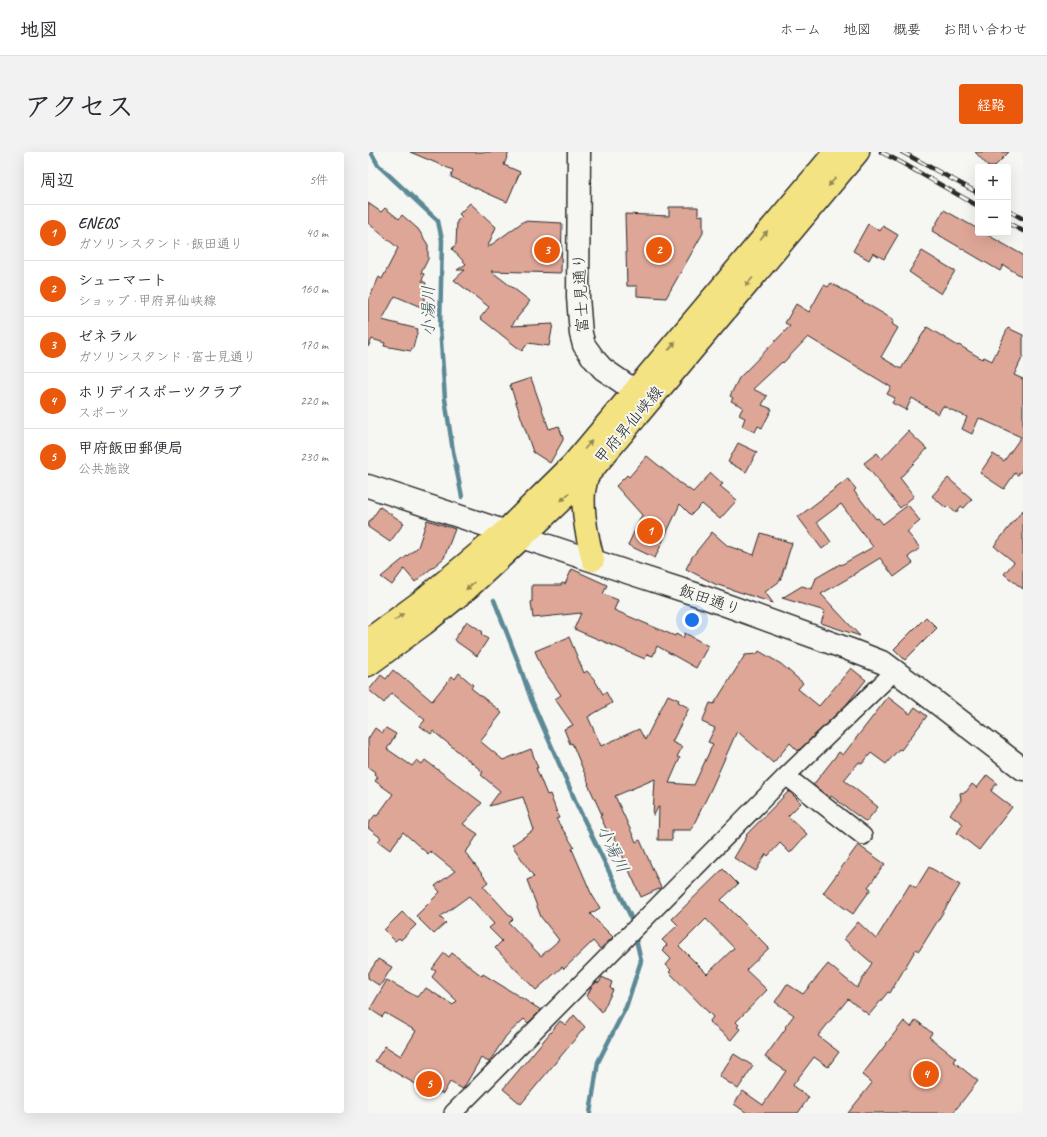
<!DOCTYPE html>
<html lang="ja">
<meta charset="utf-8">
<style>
body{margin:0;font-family:Caveat,"Klee One",sans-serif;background:#f2f2f3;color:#2b2b33}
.controls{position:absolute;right:12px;top:12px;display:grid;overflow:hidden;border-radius:4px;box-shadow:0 4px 16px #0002}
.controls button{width:36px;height:36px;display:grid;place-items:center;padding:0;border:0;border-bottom:1px solid #e1e1e2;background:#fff;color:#2b2b33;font:20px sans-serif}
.you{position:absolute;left:324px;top:468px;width:14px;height:14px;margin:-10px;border:3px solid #fff;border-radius:50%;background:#1a73e8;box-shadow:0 0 0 6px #1a73e833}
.badge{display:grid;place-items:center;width:26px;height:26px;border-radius:50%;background:#ea580c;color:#fff;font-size:13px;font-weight:700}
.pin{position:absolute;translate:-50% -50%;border:2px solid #fff;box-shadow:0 1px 4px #0006}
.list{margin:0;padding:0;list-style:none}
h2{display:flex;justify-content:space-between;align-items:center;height:52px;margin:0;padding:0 16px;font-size:17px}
h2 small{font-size:13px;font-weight:400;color:#7c7c81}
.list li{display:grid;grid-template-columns:26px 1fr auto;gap:12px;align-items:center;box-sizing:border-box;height:56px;padding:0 16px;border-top:1px solid #e1e1e2}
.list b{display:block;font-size:15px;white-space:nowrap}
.list p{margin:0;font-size:13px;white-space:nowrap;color:#7c7c81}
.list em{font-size:13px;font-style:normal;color:#7c7c81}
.map{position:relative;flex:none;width:655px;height:961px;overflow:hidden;border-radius:4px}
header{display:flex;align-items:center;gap:24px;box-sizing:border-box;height:56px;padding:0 20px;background:#fff;border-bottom:1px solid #e1e1e2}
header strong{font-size:19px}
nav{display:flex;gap:22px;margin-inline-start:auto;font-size:14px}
.intro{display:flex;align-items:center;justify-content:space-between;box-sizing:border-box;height:96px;padding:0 24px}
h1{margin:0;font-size:28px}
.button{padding:10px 18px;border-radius:4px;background:#ea580c;color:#fff;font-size:14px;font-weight:700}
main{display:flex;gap:24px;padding:0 24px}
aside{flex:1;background:#fff;border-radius:4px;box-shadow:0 4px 16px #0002}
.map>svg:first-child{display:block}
</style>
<header>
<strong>地図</strong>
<nav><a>ホーム</a><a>地図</a><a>概要</a><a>お問い合わせ</a></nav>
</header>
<div class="intro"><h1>アクセス</h1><a class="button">経路</a></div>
<main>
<aside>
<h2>周辺<small>5件</small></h2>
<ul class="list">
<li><span class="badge">1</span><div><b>ENEOS</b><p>ガソリンスタンド · 飯田通り</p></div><em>40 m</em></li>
<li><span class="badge">2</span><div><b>シューマート</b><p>ショップ · 甲府昇仙峡線</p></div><em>160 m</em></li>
<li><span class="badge">3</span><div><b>ゼネラル</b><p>ガソリンスタンド · 富士見通り</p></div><em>170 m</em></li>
<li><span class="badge">4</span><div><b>ホリデイスポーツクラブ</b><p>スポーツ</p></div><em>220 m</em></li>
<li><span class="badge">5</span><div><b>甲府飯田郵便局</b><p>公共施設</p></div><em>230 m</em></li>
</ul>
</aside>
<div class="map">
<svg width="655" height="961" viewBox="0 0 655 961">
<rect width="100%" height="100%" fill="#f6f6f2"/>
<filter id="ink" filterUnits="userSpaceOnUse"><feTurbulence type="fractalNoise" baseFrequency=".025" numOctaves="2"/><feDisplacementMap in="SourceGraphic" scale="8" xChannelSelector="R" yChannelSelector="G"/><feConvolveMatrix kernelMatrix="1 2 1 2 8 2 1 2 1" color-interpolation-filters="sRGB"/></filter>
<g filter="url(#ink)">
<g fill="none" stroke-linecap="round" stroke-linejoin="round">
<path stroke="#5c8996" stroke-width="4.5" d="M3,0L10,13L70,69L74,88L72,175L77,247L85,299L94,345
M126,448L151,512L163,547L210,655L262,763L265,774
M222,961L230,910L258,855L273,809L267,783"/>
</g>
<path fill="#dea697" stroke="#2b2b2b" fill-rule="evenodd" d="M42,0H141L136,13L152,20L139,50L83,25L85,18Z
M607,0H641L626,15H621Z
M0,51L13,60L17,56L31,67L34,63L50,77L60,93V107L53,121L56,122L54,129L58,131L56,137L60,139L53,155L27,144L14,168L50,177L45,196H44L43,199L16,194L17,191L4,187L0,195V149L11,125L14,127L30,96L0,71Z
M102,51L128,75L119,96L156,69L194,71L193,121L123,119L162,149L143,174L185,172L181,194L160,191L154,199L112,166L121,155L86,128L97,118H89L98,112L84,97L88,92L89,69L94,65L91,62Z
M301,55H330V64L335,63V81L298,146L269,144V134H259L257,62L301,64Z
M576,58L610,77V81H616L655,103V125L635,113L632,119L564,79Z
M500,72L512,79L515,74L530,83L516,107L505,101L501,108L485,99Z
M554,99L587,119L573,142L541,120Z
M463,131L526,168L524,172L530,176L513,205L533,217L559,175L590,194L591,193L614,207L616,205L624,209L640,176L655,183V204L646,223L655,227V316L650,323L647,321L636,337L612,321L625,302L636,309L653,285L611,266L604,282L594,277L599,265L575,254L570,262L544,246L538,258L524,251L527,246L519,242L523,235L440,185L415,211L414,210L385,237L399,244L394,253L404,257L394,276L390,274L387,280L374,274L377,266L371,263L375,255L363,249L365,246L362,244L371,226L422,174L417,171L428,152L441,160L456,133L460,135Z
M163,226L181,277L191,274L195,286V288L182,311L165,300L142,233Z
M540,279L559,297L532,326L546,344L532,356L496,311L509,301L514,307Z
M370,291L389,300L378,320L360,310Z
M279,304L312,331L325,340L343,321L355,332L352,334L369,348L352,367L334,352L323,363L312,352L287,406L260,393L274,363L248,334L259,323L261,325Z
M580,326L604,347L596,356L593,354L588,361L580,354L578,356L564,344Z
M480,327L488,337L486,339L508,367L510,366L515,372L540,353L552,369L539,380L552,396L540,405L545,411L526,425L512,406L486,422V423L453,442L492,484L453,471L457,459L414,446L434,434L444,437L448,426L472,412L473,413L505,395L473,352L449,370L463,390L454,397L430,365Z
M12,355L36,371L22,390L0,375V372Z
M655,358V437L636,422L646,410L626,394Z
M59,368L87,377L76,406L47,430L36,417L24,433L13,425L50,395Z
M344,380L360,394L386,403L393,381L424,391L412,429L397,440L405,451L347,432L318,417L324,405Z
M204,417L239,433L235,442L250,448L246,458L307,484L308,482L315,486L317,481L340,494L328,516L289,494L285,504L279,502L277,507L206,477L213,461L165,466L163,450H164V433H193L194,431L197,432Z
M558,465L569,476L537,508L526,497Z
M99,469L115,480L113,482L120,487L109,504L86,488Z
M201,485L216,521L219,519L226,527L235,542L238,540L244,551L220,565L233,594L271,577L277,588L300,543L311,548L310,550L321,556L304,590L314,595L309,605L312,606L301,631L326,633L345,592L340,590L347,576L334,570L342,551L346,552L377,503L389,502L391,499L413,512L435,531L430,537L451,554L483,516L498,528L478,553L430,599L422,591L405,611L369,579L344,635L323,678H304V688H290L291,655H290L286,663H285L287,627L247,644L268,690L272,688L293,736L273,745L246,685L243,687L232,664L234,663L220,632H221L204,591L202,592L196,577L205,573L187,547L193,543L174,516L167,499Z
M25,518L37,528L38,527L64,549L84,524L87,527L91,521L105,533L103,536L131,558H130L134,561L112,589L135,608L163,597L170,616H168L179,643L182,642L191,666L188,667L206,695L204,697L223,741L232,756L222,762L245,785L232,797L225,789L196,817L194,815L168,838L127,796L134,789L121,776L126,772L101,744L72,765L78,771L66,782L48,764L72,740L67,734L87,719L62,699L60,702L35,680L22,698L10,689L13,686L0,676V672L7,663L9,664L25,642L7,629L10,625L6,622L7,620L0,615V587L7,576L14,581L18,576L28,582L19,597L44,614L49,608L54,612L57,608L114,651L95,672L110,682L101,696L97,700L120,730L115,734L145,767L141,771L173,804L191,788L173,765L159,728L166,725L144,693L166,678L155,645L121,654L132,639L113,623L115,620L65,579L63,582L52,574L57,568L24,541L16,551L1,538L13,523L18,527Z
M520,545L542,562L547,555L559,564L533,598L531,597L518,612L503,601L494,612L491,610L476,628L510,655L498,670L463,644L462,646L445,633L471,600L475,603Z
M619,623L629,631L623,639L644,655L611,698L589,681L595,672L582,662L593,648L592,641L598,640L604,632L609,636Z
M421,639L433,651L420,664L439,682L422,701L412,691L400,704L398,702L388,719L366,706L379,684L378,683Z
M490,693L517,712L500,735L503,737L485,762L455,741Z
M561,715L592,733L551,799L548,797L522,841L520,840L501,863L480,847L450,884L471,900L460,915L446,905L425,933L426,934V935L441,945L430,961H379L366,952L375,939L395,953L418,919L397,905L418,876L417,875L426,863L407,850L419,832L435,842L460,812L489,836L504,811L476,787L490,770L508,787L542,732L548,736Z
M355,717L370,732L353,748L401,796L378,818L399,838L368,870L371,873L369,875L372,877L363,888L341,870L345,865L301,820L303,818L298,813L303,807L294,798L299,793L294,788L310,773L304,767ZM338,767L366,796L339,822L311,794Z
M34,760L48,773L33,788L31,786L27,789L16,778Z
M76,801L81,805L84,801L114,824L115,822L173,858L160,871L156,867L138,884L121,910L113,906L95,937L82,930L75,942L72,940L71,942L68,941L67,943L7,909L17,894L33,904L48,879L17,861L14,865L2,857L19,828L49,845L53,840L54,841L58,836L85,853L89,849L64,825L68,819L64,817Z
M10,807L24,815L12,834L0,826V822Z
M234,825L244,830L242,836L245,838L234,860L219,844L224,834L229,830L231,831Z
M206,863L217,875L153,952L135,937L192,869L198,873Z
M548,868L564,881L561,885L588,906L585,909L610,929L585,961H480L504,931L494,923L536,869L543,875Z
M366,902L385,914L370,937L351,924Z"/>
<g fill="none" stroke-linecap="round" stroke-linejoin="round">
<defs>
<path id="minor" d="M418,624L495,684
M85,961L418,624L527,519"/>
<path id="tertiary" d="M211,0L210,145L213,182L216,193L226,207L235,217L267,239L276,255"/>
<path id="secondary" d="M0,334L268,423L330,443L480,497L516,511L543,531L655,617"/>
<path id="primary" d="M219,324C218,329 217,334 216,339C214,360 220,389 225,408
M0,488L52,450L137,379L204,313L467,0
M0,513L56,472L98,438L155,385L219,324L490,0"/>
</defs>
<use href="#minor" stroke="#2b2b2b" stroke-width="20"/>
<use href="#tertiary" stroke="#2b2b2b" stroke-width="25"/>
<use href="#secondary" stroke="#2b2b2b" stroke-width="25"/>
<use href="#primary" stroke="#2b2b2b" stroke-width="25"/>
<use href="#minor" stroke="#f6f6f2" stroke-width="17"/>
<use href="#tertiary" stroke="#f6f6f2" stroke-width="22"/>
<use href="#secondary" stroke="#f6f6f2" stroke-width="22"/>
<use href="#primary" stroke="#f4e382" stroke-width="22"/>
<defs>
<path id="rail" d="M513,0L534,11L610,54
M534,0L610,41
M640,58L655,67
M640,71L655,79"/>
</defs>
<use href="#rail" stroke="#2b2b2b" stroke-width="4.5"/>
<use href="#rail" stroke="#f6f6f2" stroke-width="3" stroke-dasharray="9" stroke-linecap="butt"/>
</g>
<defs><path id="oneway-solid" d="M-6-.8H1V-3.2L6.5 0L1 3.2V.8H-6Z"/></defs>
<g fill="#908756">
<use href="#oneway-solid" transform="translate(464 30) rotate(130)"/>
<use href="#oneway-solid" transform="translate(396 83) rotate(-50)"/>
<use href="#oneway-solid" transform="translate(381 130) rotate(130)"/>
<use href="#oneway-solid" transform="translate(304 194) rotate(-50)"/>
<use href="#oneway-solid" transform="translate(220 293) rotate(-49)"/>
<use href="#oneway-solid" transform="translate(197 345) rotate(136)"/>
<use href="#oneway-solid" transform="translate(102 434) rotate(138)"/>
<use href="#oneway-solid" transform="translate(31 465) rotate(-37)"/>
</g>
</g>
<g text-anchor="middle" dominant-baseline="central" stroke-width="4" stroke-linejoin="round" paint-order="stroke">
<g font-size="16" fill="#2b2b2b" stroke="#f6f6f2">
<text transform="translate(213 141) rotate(-93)">富士見通り</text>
<text transform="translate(261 273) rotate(-50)">甲府昇仙峡線</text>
<text transform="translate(342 448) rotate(19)">飯田通り</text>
</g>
<g font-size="17" font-style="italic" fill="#445a60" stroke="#f6f6f2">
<text transform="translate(60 159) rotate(-90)">小湯川</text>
<text transform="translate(245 697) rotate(64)">小湯川</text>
</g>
</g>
</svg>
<div class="controls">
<button>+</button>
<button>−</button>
</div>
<div class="you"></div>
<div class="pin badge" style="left:282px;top:379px">1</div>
<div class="pin badge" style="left:291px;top:98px">2</div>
<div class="pin badge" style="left:179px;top:98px">3</div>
<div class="pin badge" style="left:558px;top:922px">4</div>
<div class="pin badge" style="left:61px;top:932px">5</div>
</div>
</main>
